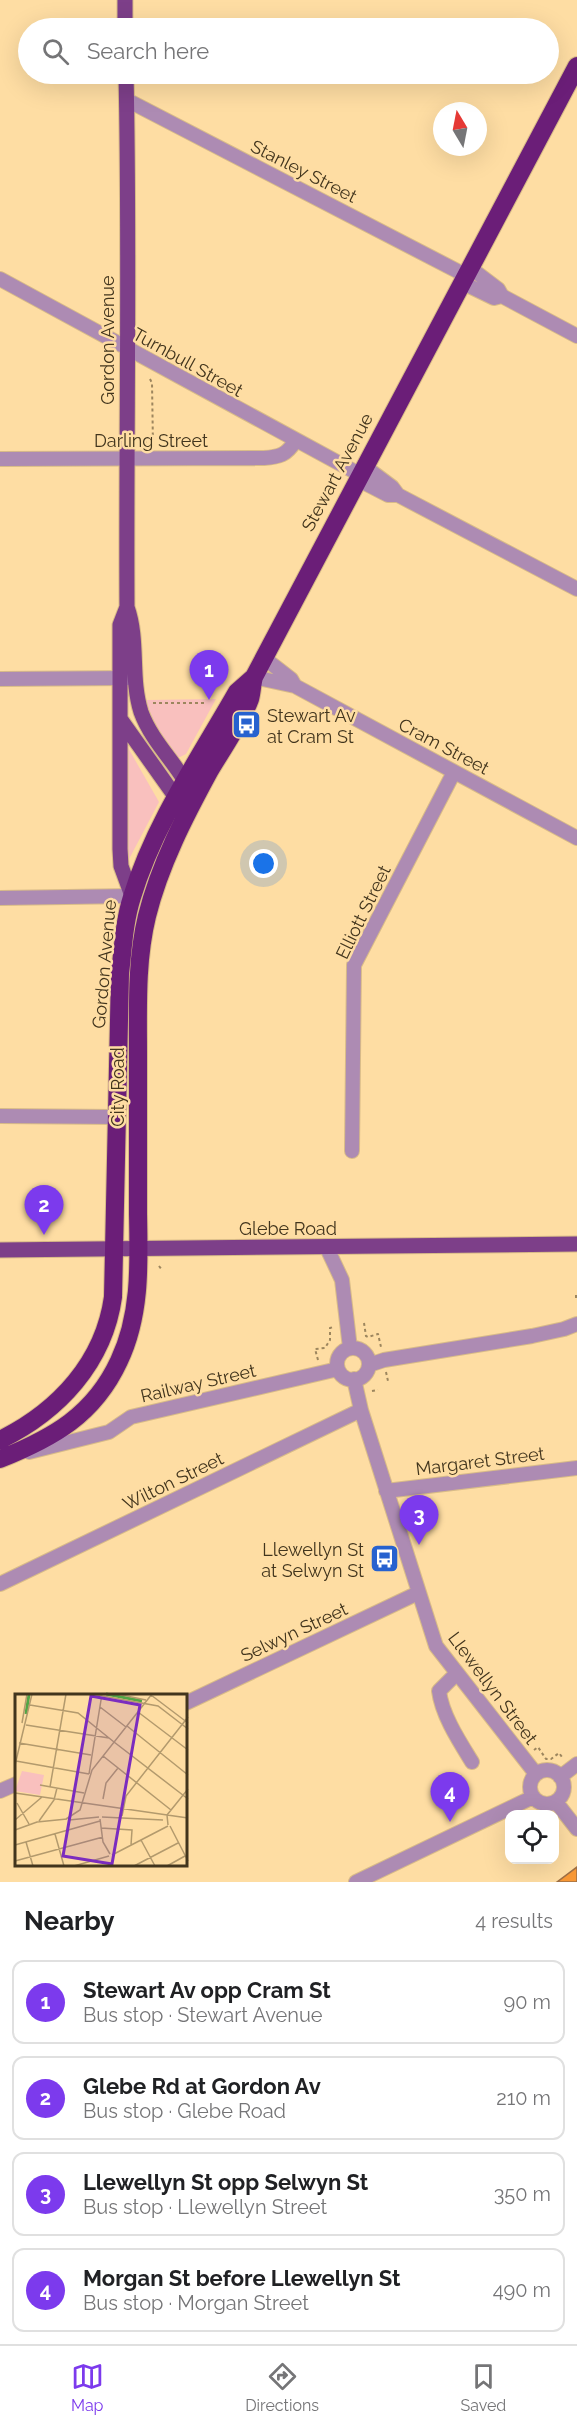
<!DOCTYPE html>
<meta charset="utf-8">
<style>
body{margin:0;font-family:Raleway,sans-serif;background:#f6f6f6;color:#202124}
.controls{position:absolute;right:18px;bottom:18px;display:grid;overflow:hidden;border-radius:12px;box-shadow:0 6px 24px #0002}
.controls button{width:54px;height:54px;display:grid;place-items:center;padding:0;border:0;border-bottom:2px solid #e0e0e0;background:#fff;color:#202124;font:30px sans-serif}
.compass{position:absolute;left:433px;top:102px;width:54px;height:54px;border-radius:50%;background:#fff;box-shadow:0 6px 24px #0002;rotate:350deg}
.you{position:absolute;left:264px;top:864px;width:21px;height:21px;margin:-15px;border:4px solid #fff;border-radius:50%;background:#1a73e8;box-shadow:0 0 0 9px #1a73e833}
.badge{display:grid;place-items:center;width:39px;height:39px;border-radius:50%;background:#7c3aed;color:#fff;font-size:20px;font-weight:700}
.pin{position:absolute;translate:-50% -50px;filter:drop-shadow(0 2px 3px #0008)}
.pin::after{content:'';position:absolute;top:32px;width:21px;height:18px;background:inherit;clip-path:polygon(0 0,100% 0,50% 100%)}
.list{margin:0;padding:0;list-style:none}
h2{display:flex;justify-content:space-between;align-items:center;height:78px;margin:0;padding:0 24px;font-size:26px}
h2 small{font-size:20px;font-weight:400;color:#757577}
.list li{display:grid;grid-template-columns:39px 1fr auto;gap:18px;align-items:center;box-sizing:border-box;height:84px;margin:0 12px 12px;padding:0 12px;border:2px solid #e0e0e0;border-radius:12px}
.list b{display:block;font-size:22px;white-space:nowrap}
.list p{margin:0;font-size:20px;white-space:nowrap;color:#757577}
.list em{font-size:20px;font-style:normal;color:#757577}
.icon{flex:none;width:33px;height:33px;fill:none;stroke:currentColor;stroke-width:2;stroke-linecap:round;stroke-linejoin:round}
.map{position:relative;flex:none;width:577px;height:1882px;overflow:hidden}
.search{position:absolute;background:#fff;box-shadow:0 6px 24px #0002;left:18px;right:18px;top:18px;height:66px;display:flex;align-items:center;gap:15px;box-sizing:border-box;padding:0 21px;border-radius:33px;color:#757577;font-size:22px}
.sheet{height:462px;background:#fff}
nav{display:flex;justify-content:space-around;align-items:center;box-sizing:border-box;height:84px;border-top:2px solid #e0e0e0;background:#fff;font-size:16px;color:#757577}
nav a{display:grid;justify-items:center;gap:3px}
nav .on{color:#7c3aed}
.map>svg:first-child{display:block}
</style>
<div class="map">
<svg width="577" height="1882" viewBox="0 0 577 1882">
<rect width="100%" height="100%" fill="#fedda3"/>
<path fill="#f9c0be" d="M216,699L186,754L180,757H172C159,743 149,718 146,700Z
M127,746L159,802L127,863Z"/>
<path fill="#f79836" stroke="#9e6f45" stroke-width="1.5" d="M577,1867V1882H557Z"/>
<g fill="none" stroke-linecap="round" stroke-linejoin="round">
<defs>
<path id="minor" d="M127,100L465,275
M469,267L498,289L502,296L577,336
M0,279L359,474
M461,282L494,298L502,296
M0,459L264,458C279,457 287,455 295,441
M364,466L392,487L398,495
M357,479L388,495H398L577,589
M264,658L291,679L295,686
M254,677L295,686L577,838
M0,679L130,678
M0,898L132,896
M0,1116L117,1117
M352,1151L354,965L454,772
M326,1246L342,1280L350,1348
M337 1364a16 16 0 1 1 32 0a16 16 0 1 1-32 0Z
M369,1365L384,1360L532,1336L564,1329L577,1324
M354,1379L361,1410L436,1646L536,1774
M29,1452L109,1432L131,1417L338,1369
M386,1491L577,1468
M0,1584L361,1410
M457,1673L439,1691C442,1715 459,1741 472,1762
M186,1703L418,1593
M530 1787a17 17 0 1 1 34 0a17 17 0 1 1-34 0Z
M560,1777L577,1764
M0,1791L16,1784
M556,1802L577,1829
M356,1882L533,1797"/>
<path id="major" d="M125,0V28
M127,607L120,625V849L121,866L132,896
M121,720L177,799H195C181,767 153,745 141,712C130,677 139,641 127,607C126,429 130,251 126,74
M0,1250L577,1244"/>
<path id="highway" d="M0,1440C59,1411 104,1362 113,1297L120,974C123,948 124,922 132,897C154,824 200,757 237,692L254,677L264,658L577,66
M0,1459C53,1438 94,1415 119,1361C141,1315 139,1264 138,1214C138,1161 138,1108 138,1055C138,1008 136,961 147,916C160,864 185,816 210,770C222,750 243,719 250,699C252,692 252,684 254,677"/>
</defs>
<use href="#minor" stroke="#d8bb88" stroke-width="16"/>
<use href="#major" stroke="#d8bb88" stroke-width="17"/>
<use href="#highway" stroke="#d8bb88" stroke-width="20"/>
<path stroke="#9d865e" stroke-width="2" stroke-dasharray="3 3" stroke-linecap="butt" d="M150,379L152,383L153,446
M144,442H153
M153,703H207
M159,1266L162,1270
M576,1295V1301
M364,1323L366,1336L368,1337L378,1334L381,1347
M318,1360L315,1349L325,1348L330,1340V1328L333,1327
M386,1372L388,1381
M372,1391L378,1390
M534,1750L538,1747L546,1759H551L559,1753L562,1757"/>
<use href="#minor" stroke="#ad8bb3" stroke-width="14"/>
<use href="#major" stroke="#7d3f89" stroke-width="15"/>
<use href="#highway" stroke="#6b1e78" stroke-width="18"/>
</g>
<defs>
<symbol id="bus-square" viewBox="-11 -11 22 22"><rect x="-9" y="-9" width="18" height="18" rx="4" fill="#2762cf" stroke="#fedda3"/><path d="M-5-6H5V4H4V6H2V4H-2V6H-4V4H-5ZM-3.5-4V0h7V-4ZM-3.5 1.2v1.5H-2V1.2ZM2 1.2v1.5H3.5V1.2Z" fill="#fff"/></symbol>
</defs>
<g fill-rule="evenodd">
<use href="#bus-square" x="230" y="708" width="33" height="33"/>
<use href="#bus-square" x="368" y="1542" width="33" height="33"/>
</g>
<g text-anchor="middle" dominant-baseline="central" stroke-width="5" stroke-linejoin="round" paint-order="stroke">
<g font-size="18" fill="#42351d" stroke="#fedda3">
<text transform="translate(304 171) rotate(27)">Stanley Street</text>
<text transform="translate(107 340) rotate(-90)">Gordon Avenue</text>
<text transform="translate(188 362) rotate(29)">Turnbull Street</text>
<text x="151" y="440">Darling Street</text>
<text transform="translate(337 472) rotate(-62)">Stewart Avenue</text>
<text transform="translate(444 746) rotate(28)">Cram Street</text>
<text transform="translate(363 912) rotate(-64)">Elliott Street</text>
<text transform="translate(104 964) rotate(-85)">Gordon Avenue</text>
<text transform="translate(117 1087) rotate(-90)">City Road</text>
<text x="288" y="1228">Glebe Road</text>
<text transform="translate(198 1383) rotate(-13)">Railway Street</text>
<text transform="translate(480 1461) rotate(-7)">Margaret Street</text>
<text transform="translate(173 1481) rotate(-26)">Wilton Street</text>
<text transform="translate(294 1632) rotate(-25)">Selwyn Street</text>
<text transform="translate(493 1688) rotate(53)">Llewellyn Street</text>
</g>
<g font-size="18" fill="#42351d" stroke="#fedda3" text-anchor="start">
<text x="267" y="715">Stewart Av<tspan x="267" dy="21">at Cram St</tspan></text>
<text x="364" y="1549" text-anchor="end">Llewellyn St<tspan x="364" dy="21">at Selwyn St</tspan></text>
</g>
</g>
<g transform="translate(15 1694)">
<rect width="172" height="172" fill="#fedda3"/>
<path d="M7,77L29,81L25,101L0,97Z" fill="#f9c0be"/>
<path fill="none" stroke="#52a646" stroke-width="3" d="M91,0L127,7M11,20L14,0"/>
<path fill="none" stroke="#b39a6d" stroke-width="1.5" d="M77,0L143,12L173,35M102,0L131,6M136,1L173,29M15,11L63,19L99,48M85,13L111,33M123,18L173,56M7,29L12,0M11,31L94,44M112,32L173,81M99,48L173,105M4,49L76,61M88,62L156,116M1,67L74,80M0,71L17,0M74,80L87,0M25,91L69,99M35,93L51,0M0,99L173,124M88,105L91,89L103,74M2,109L14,130M107,122L111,102L173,23M87,123L148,126M51,125L65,116L77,76L137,0M85,125L88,148L95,160M0,126L27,103M54,126L84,123M24,127L39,106L42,94M153,131L152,121L173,95M155,132L173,167M86,134L117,136L116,151M0,136L22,128L52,125M40,140L49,172M126,146L140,172M11,148L18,172M0,151L85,127M97,161L153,132M0,167L88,143M59,172L94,162M119,172L163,149M152,172L170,162"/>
<path fill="#7b2cbf" fill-opacity="0.15" stroke="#7b2cbf" stroke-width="3" d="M76,2L125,11L97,170L48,162Z"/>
<rect width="172" height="172" fill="none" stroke="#42351d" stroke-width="3"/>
</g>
</svg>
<div class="controls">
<button><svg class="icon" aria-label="locate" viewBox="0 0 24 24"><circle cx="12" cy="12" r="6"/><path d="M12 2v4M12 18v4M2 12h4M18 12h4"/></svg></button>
</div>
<svg class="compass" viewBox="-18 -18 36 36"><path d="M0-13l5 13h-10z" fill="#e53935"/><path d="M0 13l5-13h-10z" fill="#757577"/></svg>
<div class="you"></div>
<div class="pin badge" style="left:209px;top:700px">1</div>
<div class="pin badge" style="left:44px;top:1235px">2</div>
<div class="pin badge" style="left:419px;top:1545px">3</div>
<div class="pin badge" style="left:450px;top:1822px">4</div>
<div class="search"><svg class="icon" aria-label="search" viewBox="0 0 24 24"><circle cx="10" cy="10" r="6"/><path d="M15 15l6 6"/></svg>Search here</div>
</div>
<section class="sheet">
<h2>Nearby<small>4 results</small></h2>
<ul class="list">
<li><span class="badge">1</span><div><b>Stewart Av opp Cram St</b><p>Bus stop · Stewart Avenue</p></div><em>90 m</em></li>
<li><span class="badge">2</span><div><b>Glebe Rd at Gordon Av</b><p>Bus stop · Glebe Road</p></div><em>210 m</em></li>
<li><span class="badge">3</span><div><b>Llewellyn St opp Selwyn St</b><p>Bus stop · Llewellyn Street</p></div><em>350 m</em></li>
<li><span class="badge">4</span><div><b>Morgan St before Llewellyn St</b><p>Bus stop · Morgan Street</p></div><em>490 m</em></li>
</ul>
</section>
<nav>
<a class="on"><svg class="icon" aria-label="map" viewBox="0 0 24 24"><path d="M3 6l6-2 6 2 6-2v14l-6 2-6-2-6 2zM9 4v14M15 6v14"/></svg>Map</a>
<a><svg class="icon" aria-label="directions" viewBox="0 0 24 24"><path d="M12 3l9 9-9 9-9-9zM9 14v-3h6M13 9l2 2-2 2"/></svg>Directions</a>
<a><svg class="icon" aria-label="saved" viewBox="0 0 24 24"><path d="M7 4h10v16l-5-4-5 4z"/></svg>Saved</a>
</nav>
